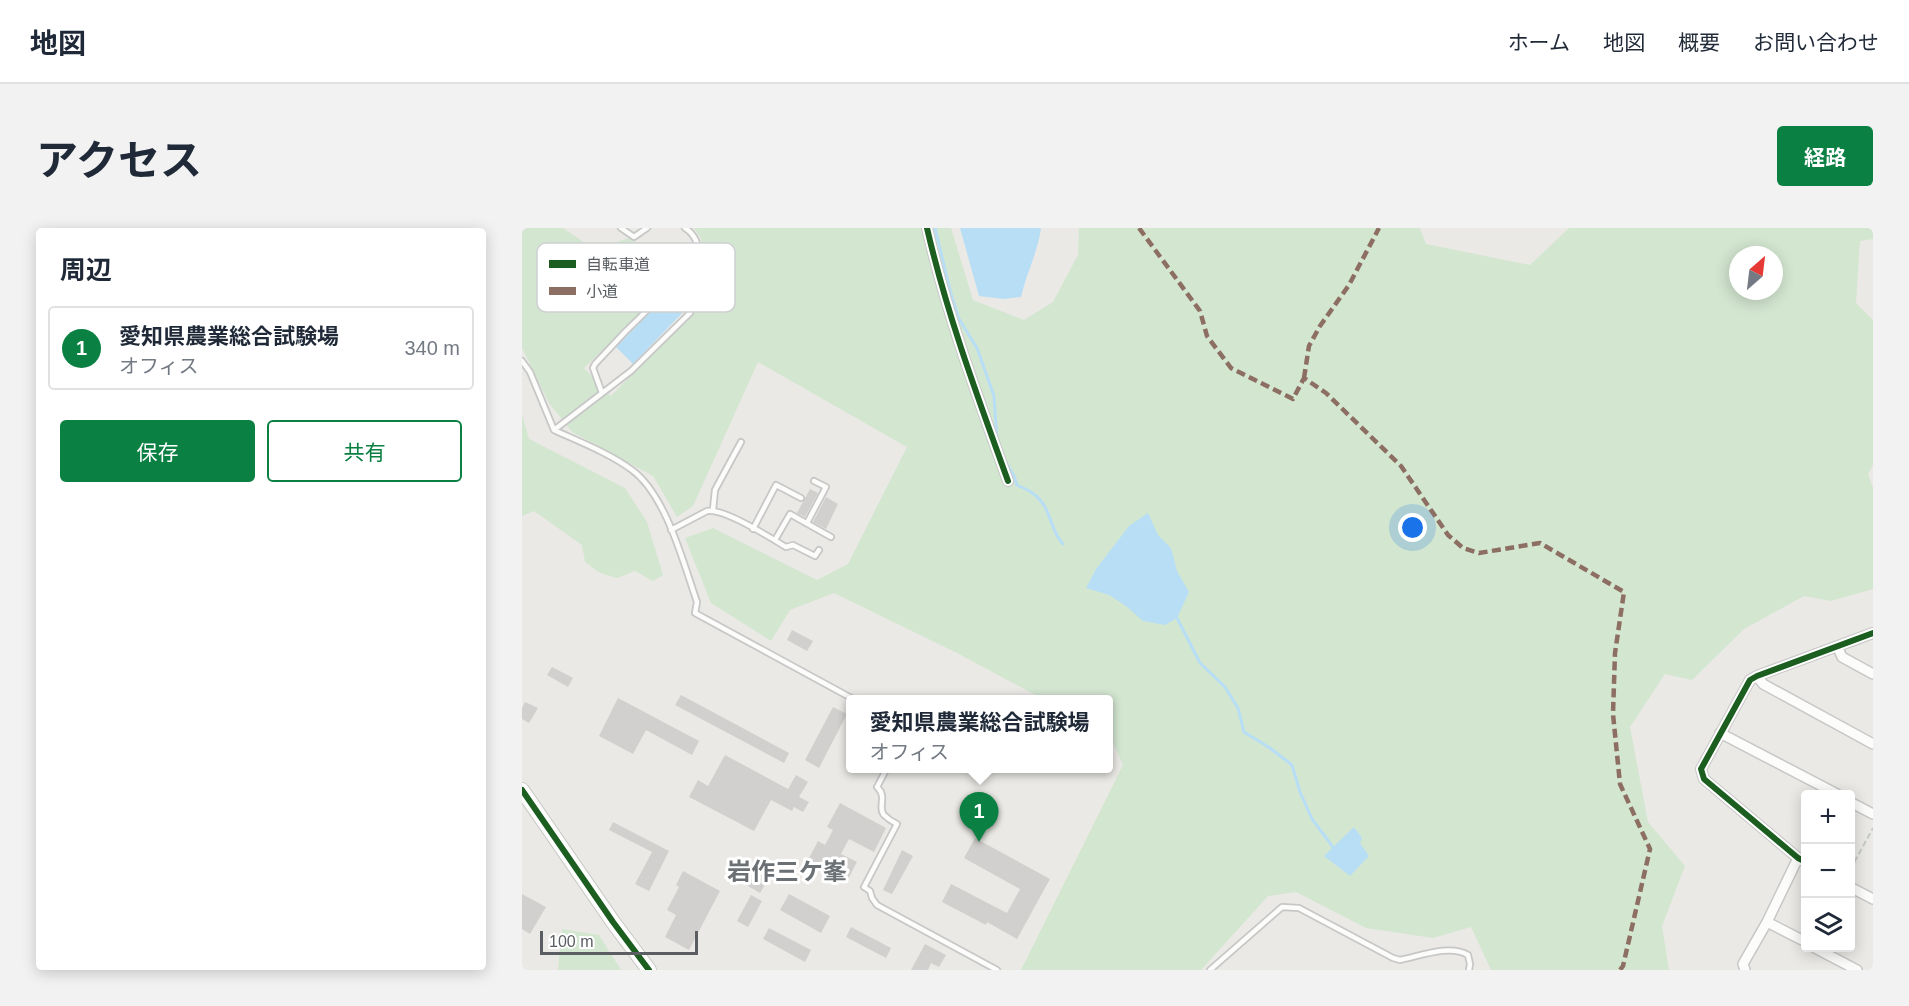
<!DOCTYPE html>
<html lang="ja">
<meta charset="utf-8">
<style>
body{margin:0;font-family:Helvetica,"Noto Sans JP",sans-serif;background:#f2f2f3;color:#1f2937}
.controls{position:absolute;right:18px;bottom:18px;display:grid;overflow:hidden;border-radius:6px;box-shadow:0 3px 15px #0003}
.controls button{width:54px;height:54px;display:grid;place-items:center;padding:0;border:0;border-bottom:2px solid #e0e1e3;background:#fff;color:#1f2937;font:30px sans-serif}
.compass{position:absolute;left:1207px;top:18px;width:54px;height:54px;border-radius:50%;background:#fff;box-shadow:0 3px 15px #0003;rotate:28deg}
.scale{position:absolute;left:18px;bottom:15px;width:158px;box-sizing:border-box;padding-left:6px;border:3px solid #5a5e62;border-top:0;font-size:16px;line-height:21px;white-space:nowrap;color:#5a5e62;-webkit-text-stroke:4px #fff;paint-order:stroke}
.you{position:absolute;left:891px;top:300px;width:21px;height:21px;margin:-15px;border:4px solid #fff;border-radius:50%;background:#1a73e8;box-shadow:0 0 0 9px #1a73e833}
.badge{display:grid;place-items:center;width:39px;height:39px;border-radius:50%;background:#0b8043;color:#fff;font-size:20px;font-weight:700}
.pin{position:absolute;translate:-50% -50px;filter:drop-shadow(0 2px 3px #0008)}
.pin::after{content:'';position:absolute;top:32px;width:21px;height:18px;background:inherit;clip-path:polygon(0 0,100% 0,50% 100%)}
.popup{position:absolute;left:324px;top:467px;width:267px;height:78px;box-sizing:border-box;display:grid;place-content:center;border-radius:6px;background:#fff;filter:drop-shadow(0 2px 4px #0005);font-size:20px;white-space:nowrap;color:#747a83}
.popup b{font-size:22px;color:#1f2937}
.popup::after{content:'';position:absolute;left:50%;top:100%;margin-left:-12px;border:12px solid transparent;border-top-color:#fff}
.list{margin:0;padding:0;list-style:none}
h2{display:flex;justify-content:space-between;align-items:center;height:78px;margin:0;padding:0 24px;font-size:26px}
h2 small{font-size:20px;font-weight:400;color:#747a83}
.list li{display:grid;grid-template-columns:39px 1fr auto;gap:18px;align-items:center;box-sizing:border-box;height:84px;margin:0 12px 12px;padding:0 12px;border:2px solid #e0e1e3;border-radius:6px}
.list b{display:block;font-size:22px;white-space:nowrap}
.list p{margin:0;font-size:20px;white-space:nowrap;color:#747a83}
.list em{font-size:20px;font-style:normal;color:#747a83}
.actions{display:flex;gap:12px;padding:18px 24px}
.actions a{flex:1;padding:14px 0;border:2px solid #0b8043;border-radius:6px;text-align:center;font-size:21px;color:#0b8043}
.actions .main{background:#0b8043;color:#fff}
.icon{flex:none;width:33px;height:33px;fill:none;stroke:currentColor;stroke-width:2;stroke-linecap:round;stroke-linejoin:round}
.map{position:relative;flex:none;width:1351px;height:742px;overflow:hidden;border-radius:6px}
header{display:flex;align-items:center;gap:36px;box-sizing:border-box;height:84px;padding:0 30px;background:#fff;border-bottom:2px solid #e0e1e3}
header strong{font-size:28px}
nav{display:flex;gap:33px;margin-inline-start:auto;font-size:21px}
.intro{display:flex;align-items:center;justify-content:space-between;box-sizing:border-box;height:144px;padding:0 36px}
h1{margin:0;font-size:42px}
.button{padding:15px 27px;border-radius:6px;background:#0b8043;color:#fff;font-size:21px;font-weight:700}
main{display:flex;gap:36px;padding:0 36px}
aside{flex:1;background:#fff;border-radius:6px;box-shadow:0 3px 15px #0003}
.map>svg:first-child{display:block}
</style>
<header>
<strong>地図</strong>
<nav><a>ホーム</a><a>地図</a><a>概要</a><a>お問い合わせ</a></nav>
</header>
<div class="intro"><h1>アクセス</h1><a class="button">経路</a></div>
<main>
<aside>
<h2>周辺<small></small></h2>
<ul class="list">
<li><span class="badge">1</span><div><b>愛知県農業総合試験場</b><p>オフィス</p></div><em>340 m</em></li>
</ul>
<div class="actions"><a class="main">保存</a><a>共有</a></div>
</aside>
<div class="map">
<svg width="1351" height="742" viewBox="0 0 1351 742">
<rect width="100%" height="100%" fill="#eae9e5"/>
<path fill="#d3e6d0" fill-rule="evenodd" d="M0,0H41L69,19L77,20L107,10L166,46L161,60L147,59L62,140L89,168L174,80L173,65L183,44L185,26L179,11L172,0H429L451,72L502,92L531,74L556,27L557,0H898L904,16L1008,37L1047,0H1351V11L1338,13L1334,75L1351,92V237L1346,246L1351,260V361L1309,373L1282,368L1222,401L1170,452L1143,446L1108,499L1126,594L1163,638L1140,698L1147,742H969L949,699L911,710L844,700L774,664L746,668L679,742H499L601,537L591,515L586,512V472L521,471L435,425L312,365L268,382L249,413L189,375L163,310L191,300L295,352L326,336L385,219L236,134L171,278L155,289L131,248L50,204L27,175L0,120ZM1216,27H1252V63H1216Z
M0,187L7,211L103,260L125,294L141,347L131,353L113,343L95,350L78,345L63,334L60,317L12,283L0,288Z
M40,701L77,707L99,742H36Z"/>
<path fill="#b8def6" d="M438,0H519C516,24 504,46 499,69L482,71L457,68Z
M149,63L166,79L111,136L94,119Z
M626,285L636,307L649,320L655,343L667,364L655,390L643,397L621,393L604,378L587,367L564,360L574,341L607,298Z
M832,599L840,610L838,615L847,628L828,648L802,628Z"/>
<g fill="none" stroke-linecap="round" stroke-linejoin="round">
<path stroke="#b8def6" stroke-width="3" d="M413,0L429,66L437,91L455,120L472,168L475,212
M484,234L492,248L495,257C504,261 513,265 519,273C530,286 529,304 541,316
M655,390L678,435L703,459L716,480L722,504L748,520L770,537L778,564L790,591L811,619"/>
</g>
<path fill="#d1d0ce" d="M288,261L296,265L283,289L275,285Z
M304,269L316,276L304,301L291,294Z
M270,402L291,413L285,423L265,412Z
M30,439L51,450L46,459L25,447Z
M159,467L267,525L262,535L153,477Z
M96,470L177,513L170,527L124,502L111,526L77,508Z
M3,474L16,480L7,495L0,491V480Z
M311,479L325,486L297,540L283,532Z
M203,527L266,561L274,547L286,554L277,569L287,574L281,584L272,579L270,583L249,572L232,603L167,569L176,552L186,558Z
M318,575L364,600L352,624L327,611L319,626L335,634L325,653L286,632L296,613L303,617L311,602L305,599Z
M91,594L147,623L127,663L113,656L130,624L87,602Z
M453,610L528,651L495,711L465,694L464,697L420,674L429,656L485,685L498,661L442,630Z
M380,622L391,628L370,666L361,662Z
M161,643L198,663L167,722L143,709L154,687L145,682L157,659L154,657Z
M234,644L246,651L238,665L226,658Z
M0,666L24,679L8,706L0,701Z
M267,666L308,688L299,705L258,682Z
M229,667L240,673L226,699L215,693Z
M329,699L369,720L364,730L324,709Z
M247,700L289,722L283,734L241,711Z
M403,716L424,727L417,739L409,735L406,742H389Z"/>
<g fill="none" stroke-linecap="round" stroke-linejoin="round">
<defs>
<path id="lane" d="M99,0L112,9L125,0
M0,133L8,144L32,202C58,214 87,225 110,242C144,267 161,334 175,374L173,385L333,472
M80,165L71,140L73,136L104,103L148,60L151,58L171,54
M32,202L109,143L168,85C173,76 168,66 170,57C171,50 175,45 177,38C180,25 175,7 163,0
M191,282L193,262L219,214
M285,295L304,259L292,253
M231,301L254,257L279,270
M149,302L185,283C202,280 247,309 264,319L271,317L293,328L297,322
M253,312L268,286L309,309
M365,540L355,559C366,569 355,579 362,587C366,591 371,594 375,596L342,659L348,663L350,670L355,677L475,742
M688,742L760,679L777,680L871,730L878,732C898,728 928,716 946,727L948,736L947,742"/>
<path id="street" d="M405,0C425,87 456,170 486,253
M1315,418L1320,429L1351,446
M1235,448L1241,456L1351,516
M1198,505L1315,566
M1328,574L1351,586
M1284,634L1276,630L1182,551L1179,541L1228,452L1235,448L1351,405
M1328,659L1351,671
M1245,694L1284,714
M1293,720L1335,742
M1223,742L1221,736L1245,694L1276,630"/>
<path id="secondary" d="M0,562L91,694L127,742"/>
</defs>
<use href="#lane" stroke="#c7c7c7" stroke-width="8"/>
<use href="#street" stroke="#c7c7c7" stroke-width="12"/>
<use href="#secondary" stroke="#c6c6c5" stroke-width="16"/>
<path stroke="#c5cac7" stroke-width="2" stroke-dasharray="6 3" stroke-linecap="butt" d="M1328,642L1351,600"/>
<use href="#lane" stroke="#fcfcfb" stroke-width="4.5"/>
<use href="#street" stroke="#fcfcfb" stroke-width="9"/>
<use href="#secondary" stroke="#fcfcfb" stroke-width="14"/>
<path stroke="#8d6e63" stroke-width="4.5" stroke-dasharray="9 4.5" stroke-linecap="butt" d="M617,0L678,83L685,108L709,140L771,171L782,150L804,165L879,238L926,307L941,320L957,325L1018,315L1102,364L1093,425L1091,486L1098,556L1128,621L1101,738L1098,742
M782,150L787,118L798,98L827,57L857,0"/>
<defs>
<path id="cycleway" d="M405,0C425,87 456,170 486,253
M0,562L91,694L127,742
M1284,634L1276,630L1182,551L1179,541L1228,452L1235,448L1351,405"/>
</defs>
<use href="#cycleway" stroke="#fff" stroke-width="10"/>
<use href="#cycleway" stroke="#1b5e20" stroke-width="6"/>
</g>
<g text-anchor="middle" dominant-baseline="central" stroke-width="6" stroke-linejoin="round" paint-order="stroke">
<g font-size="24" font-weight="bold" fill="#6b7074" stroke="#fff">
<text x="265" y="643">岩作三ケ峯</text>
</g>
</g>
<rect x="15" y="15" width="198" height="69" rx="9" fill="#fff" stroke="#cecfd0" stroke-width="1.5"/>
<rect x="27" y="32" width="27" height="8" fill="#1b5e20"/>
<rect x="27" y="59" width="27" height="8" fill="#8d6e63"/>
<g font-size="16" fill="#5a5e62">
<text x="64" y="42">自転車道</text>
<text x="64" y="69">小道</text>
</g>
</svg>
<div class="controls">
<button>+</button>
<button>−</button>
<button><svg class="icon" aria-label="layers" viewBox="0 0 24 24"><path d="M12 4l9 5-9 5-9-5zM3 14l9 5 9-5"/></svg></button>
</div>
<svg class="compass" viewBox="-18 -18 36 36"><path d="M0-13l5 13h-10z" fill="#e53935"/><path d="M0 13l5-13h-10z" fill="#747a83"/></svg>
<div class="scale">100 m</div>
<div class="you"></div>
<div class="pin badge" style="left:457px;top:614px">1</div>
<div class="popup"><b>愛知県農業総合試験場</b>オフィス</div>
</div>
</main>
